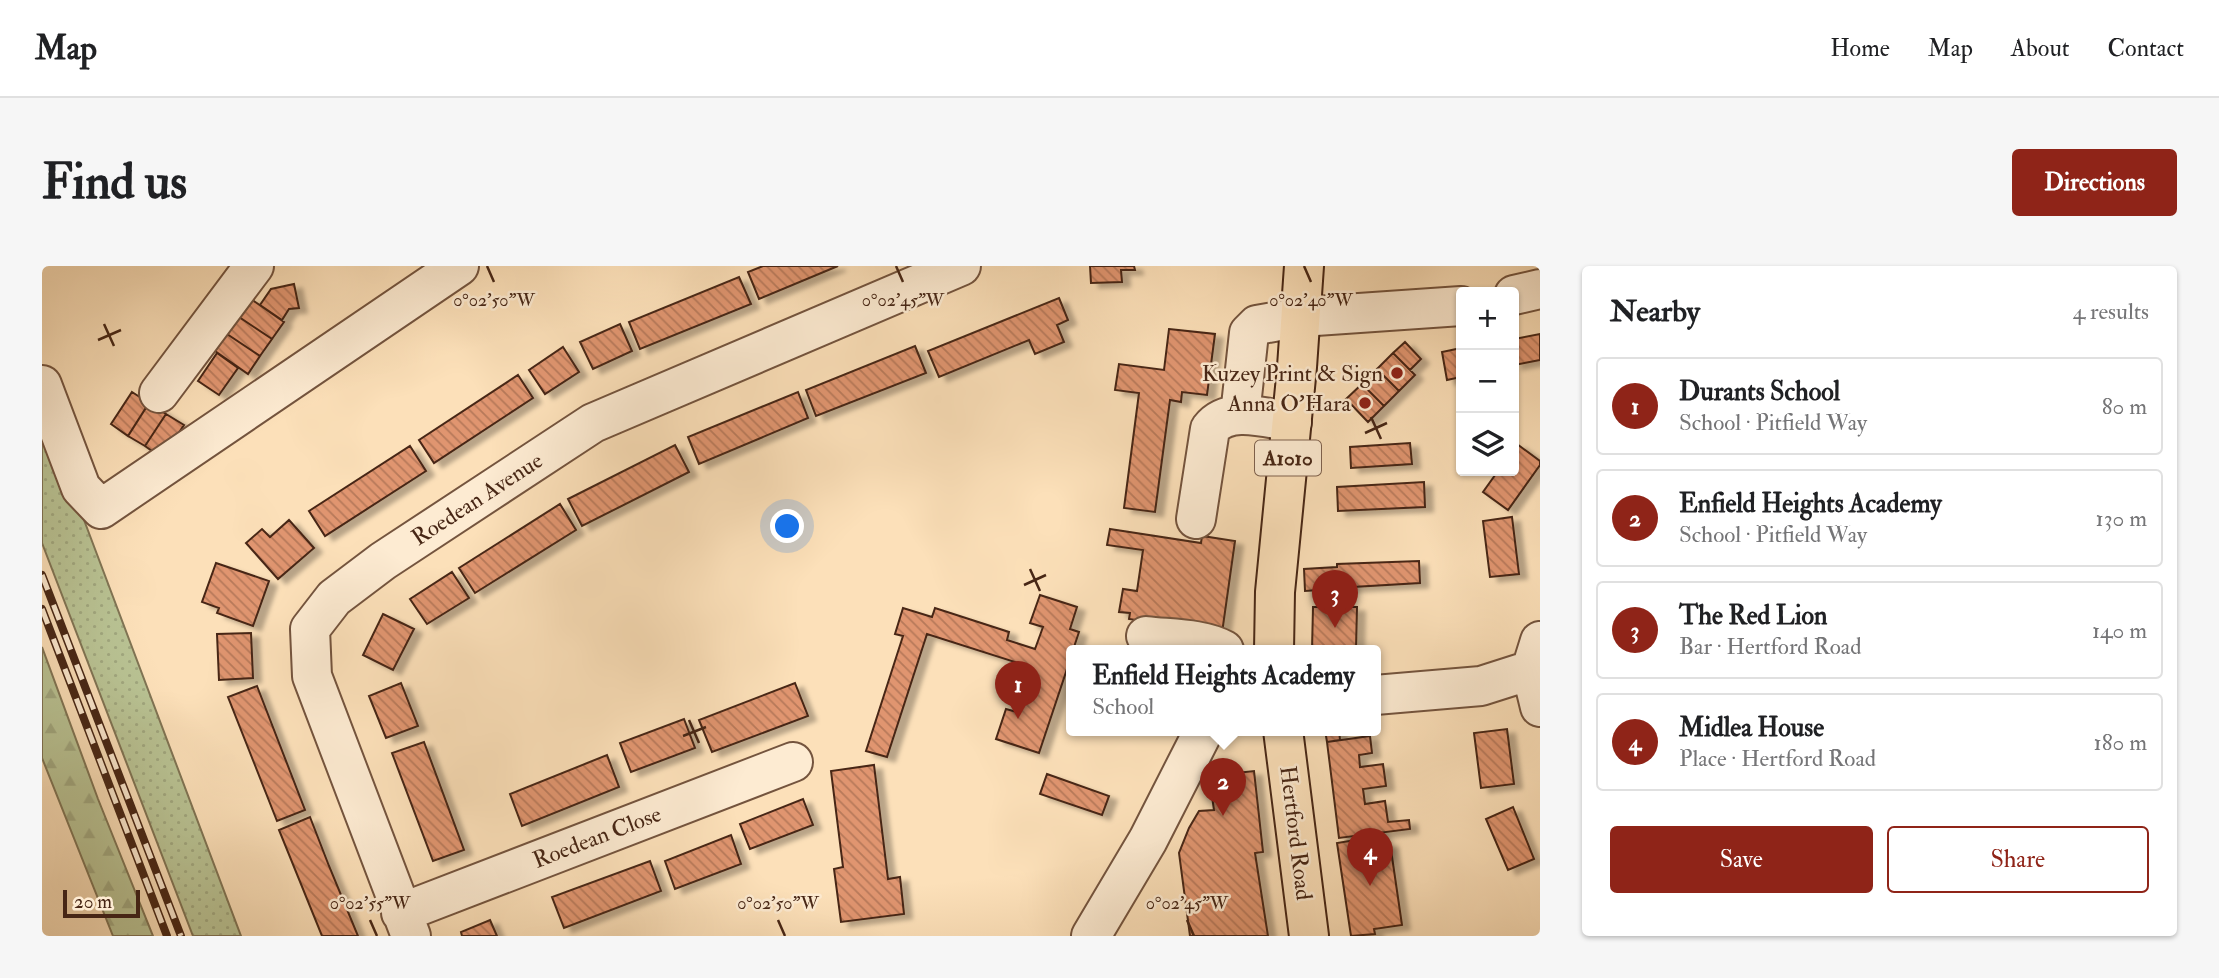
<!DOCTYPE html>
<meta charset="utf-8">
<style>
body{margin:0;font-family:"IM FELL Double Pica",serif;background:#f6f6f6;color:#202124}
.controls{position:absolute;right:21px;top:21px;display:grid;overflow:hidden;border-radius:7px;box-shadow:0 2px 5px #0004}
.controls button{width:63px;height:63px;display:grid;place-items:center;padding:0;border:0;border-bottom:2px solid #e0e0e0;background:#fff;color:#202124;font:35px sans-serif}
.scale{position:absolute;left:21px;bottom:18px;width:77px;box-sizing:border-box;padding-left:7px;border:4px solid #472615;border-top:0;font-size:19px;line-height:24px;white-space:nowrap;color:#472615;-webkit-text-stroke:5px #fdebd2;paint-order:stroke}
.you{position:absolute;left:746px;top:261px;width:24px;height:24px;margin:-18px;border:5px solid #fff;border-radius:50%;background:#1a73e8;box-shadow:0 0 0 10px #1a73e833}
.badge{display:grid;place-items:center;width:46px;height:46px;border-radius:50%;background:#8f2418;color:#fff;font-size:23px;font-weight:700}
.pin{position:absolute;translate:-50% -58px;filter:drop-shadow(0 2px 4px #0008)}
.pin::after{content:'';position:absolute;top:37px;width:24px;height:21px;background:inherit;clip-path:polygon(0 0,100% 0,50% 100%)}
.popup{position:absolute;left:1024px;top:379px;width:315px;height:91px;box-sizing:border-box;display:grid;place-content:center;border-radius:7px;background:#fff;filter:drop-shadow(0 2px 5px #0005);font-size:23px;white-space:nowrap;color:#757577}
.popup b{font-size:26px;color:#202124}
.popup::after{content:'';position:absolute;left:50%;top:100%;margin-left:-14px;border:14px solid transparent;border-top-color:#fff}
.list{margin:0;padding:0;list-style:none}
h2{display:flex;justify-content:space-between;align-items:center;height:91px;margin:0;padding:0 28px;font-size:30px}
h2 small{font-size:23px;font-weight:400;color:#757577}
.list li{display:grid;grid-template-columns:46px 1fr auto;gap:21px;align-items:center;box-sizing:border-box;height:98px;margin:0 14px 14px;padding:0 14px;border:2px solid #e0e0e0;border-radius:7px}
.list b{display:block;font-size:26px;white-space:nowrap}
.list p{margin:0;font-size:23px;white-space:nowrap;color:#757577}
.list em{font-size:23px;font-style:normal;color:#757577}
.actions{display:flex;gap:14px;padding:21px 28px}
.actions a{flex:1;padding:16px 0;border:2px solid #8f2418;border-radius:7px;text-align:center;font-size:24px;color:#8f2418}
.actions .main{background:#8f2418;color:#fff}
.icon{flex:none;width:38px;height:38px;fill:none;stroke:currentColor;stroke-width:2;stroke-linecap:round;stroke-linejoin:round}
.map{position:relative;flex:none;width:1498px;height:670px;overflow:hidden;border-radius:7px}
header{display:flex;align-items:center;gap:42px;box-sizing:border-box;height:98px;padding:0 35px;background:#fff;border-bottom:2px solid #e0e0e0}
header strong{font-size:33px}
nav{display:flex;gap:38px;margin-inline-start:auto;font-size:24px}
.intro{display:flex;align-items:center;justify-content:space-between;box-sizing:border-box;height:168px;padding:0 42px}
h1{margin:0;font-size:49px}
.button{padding:18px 32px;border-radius:7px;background:#8f2418;color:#fff;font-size:24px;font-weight:700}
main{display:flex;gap:42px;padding:0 42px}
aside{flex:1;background:#fff;border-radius:7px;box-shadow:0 2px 5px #0004}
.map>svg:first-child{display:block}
</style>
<header>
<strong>Map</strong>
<nav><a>Home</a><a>Map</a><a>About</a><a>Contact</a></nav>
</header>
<div class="intro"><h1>Find us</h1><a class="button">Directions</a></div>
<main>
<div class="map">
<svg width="1498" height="670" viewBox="0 0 1498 670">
<defs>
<pattern id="grass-dots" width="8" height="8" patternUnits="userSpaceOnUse" patternTransform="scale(1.75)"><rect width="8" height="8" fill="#b9c394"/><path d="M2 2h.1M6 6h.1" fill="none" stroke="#a0a77f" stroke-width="1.8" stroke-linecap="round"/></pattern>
<pattern id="forest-firs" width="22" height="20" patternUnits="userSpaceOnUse" patternTransform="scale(1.75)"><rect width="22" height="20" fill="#b9c394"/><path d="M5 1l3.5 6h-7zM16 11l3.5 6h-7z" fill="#a0a77f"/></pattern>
<pattern id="building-back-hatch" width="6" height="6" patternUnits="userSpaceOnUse" patternTransform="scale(1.75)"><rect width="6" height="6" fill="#e0956f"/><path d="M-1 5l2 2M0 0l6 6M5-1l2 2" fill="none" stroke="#b7795a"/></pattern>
<filter id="shadow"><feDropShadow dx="8" dy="4.5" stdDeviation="2" flood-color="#0004"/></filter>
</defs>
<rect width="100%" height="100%" fill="#fce0b9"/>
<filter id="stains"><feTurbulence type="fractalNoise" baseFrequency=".00286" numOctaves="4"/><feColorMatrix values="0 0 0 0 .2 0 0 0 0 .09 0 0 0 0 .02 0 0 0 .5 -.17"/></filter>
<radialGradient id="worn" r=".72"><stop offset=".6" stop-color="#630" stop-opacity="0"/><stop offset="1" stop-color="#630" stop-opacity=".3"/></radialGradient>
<path fill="url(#grass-dots)" stroke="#807454" stroke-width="2" d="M0,138L39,246L199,670H151L0,277Z"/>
<path fill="url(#forest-firs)" stroke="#807454" stroke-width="2" d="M0,381L56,533L111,670H71L0,492Z"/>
<path fill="url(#building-back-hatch)" stroke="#472615" stroke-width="2" filter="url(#shadow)" d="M721,0H796L717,33L706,6Z
M1048,0H1092L1093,4H1079L1080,16L1049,17Z
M697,11L709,38L598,83L587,56Z
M252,18L257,42L247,43L240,54L218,39L229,23Z
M1017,32L1026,54L1015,59L1022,76L993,88L987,74L897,111L886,85Z
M209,33L242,56L230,73L197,51Z
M197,51L230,73L218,90L185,68Z
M578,58L590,85L551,103L538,76Z
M1127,63L1173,68L1165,129L1140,126L1139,136L1128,134L1113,246L1082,242L1097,127L1073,124L1077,98L1122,104Z
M185,68L218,90L206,108L173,85Z
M1498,68V94L1472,99V73Z
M1363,76L1379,93L1368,104L1351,87Z
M873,80L884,107L774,150L764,124Z
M521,81L537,106L503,128L487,104Z
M1419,82V111L1405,114L1400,86Z
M175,87L196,102L177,129L156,115Z
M1351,87L1373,109L1357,125L1335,103Z
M1335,103L1357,125L1342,140L1320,118Z
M476,109L491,132L392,197L377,174Z
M1320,118L1342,140L1326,156L1304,133Z
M90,126L107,137L86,170L69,158Z
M756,126L766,152L657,198L646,171Z
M107,137L124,148L103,180L86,170Z
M124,148L142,159L120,192L103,180Z
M1368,177L1370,198L1309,202L1308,181Z
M1475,178L1498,195V199L1466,244L1441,226L1456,205H1472V183Z
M633,179L647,206L540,260L526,233Z
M368,180L384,205L283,270L267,245Z
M1382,216L1383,241L1296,245L1295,221Z
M518,238L534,264L433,327L417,302Z
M1470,251L1477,308L1448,311L1441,255Z
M247,254L272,282L236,313L204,277L220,263L228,271Z
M1068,263L1159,277L1160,270L1193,275L1180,367L1087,353L1088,347L1077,346L1081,323L1095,325L1101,284L1065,279Z
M1377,295L1378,317L1277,323V324L1263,325L1262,303L1295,301V298Z
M174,297L227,315L211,360L175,347L177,342L160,336Z
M410,306L427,332L385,358L368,333Z
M998,329L1035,341L1028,363L1037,366L1031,384H1029V391L997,487L954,473L964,443L975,446L985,414L975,410L979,398L885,368L845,491L824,485L861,370L853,368L861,342L890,351L893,342L967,366L965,374L993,383L1001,361L988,357Z
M1271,341H1315L1314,383L1320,384H1270Z
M341,348L372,363L351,404L321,389Z
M209,367L211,412L177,414L175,368Z
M359,417L376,460L344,472L327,430Z
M753,417L766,450L670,486L657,454Z
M215,420L263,544L235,555L186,431Z
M642,453L653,482L589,506L578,477Z
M1465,463L1472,518L1439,522L1432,467Z
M1283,464H1297L1298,474L1285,476Z
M1328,470L1330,487L1317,489L1318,501L1341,498L1344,520L1321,523L1323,538L1343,535L1346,556L1367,554L1368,563L1297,572L1285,476Z
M382,476L422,584L391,595L350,487Z
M565,489L577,521L480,560L468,528Z
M832,499L846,613L858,611L862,648L799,656L792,603L801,601L789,505Z
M1212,505L1221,586L1213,587L1226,670H1148L1137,587L1147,562L1157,545L1172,544L1167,510Z
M1005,508L1067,530L1060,549L998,528Z
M761,533L771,559L708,583L698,558Z
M1471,541L1492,593L1466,604L1444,553Z
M268,551L287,600L316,670H280L237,564Z
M689,569L699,598L633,623L623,595Z
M1320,573L1321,581L1348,577L1360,659L1332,663L1333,668L1309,670L1295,577Z
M608,595L619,625L522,662L510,631Z
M448,654L455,670H420L419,666Z"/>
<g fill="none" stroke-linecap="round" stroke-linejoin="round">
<defs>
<path id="minor" d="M1472,29L1498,23
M0,119L39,222L59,243L417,0
M117,127L212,0
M1198,149L1207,67L1215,59L1259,51L1419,40
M1154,253L1168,163C1186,139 1224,152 1250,156
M1104,370C1128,373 1160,372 1182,384
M1498,375L1489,404L1498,441
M1333,429L1439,420L1489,404
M359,647L751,496
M369,670L270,410L268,363L292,332L341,295L551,157L919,0
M1049,670L1106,574L1162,464"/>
<path id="major" d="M1232,384L1233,326L1255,101L1262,0
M1241,464L1267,670"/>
</defs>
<use href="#minor" stroke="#74543e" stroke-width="42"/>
<use href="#major" stroke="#472615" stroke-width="42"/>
<use href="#minor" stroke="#fdebd2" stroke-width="38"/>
<use href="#major" stroke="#fce0b9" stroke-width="38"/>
<defs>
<path id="rail" d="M0,309L139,670
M0,343L125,670"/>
</defs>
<use href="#rail" stroke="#472615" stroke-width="8"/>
<use href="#rail" stroke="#fdebd2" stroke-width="5" stroke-dasharray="16" stroke-linecap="butt"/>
</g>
<path fill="none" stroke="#472615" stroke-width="2.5" d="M445,0L452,16M854,0L861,16M1262,0L1269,16M62,58L72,80M56,74L79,64M1329,151L1339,173M1323,167L1345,157M988,303L998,325M982,319L1004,309M647,454L657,477M641,470L664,461M328,654L335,670M736,654L743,670M1145,654L1152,670"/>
<g fill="#8f2418" stroke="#fdebd2" stroke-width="2.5">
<circle cx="1355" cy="107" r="7"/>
<circle cx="1323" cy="137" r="7"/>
</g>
<g text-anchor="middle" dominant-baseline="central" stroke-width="5" stroke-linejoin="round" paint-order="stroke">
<rect fill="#fdebd2" stroke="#7e614e" stroke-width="2" x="1213" y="174.5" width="66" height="35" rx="5"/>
<g font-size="21" font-weight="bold" fill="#472615">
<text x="1246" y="192">A1010</text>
</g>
<g font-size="23" fill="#472615" stroke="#fdebd2" text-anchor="end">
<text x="1341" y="107">Kuzey Print &amp; Sign</text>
<text x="1309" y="137">Anna O'Hara</text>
</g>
<g font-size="23" fill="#472615" stroke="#fdebd2">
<text transform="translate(435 233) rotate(-33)">Roedean Avenue</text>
<text transform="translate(1254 567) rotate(83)">Hertford Road</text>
<text transform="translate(555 571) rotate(-21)">Roedean Close</text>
</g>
</g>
<g font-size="18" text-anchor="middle" fill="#472615" stroke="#fdebd2" stroke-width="5" stroke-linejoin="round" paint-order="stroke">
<text x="452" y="40">0°02'50"W</text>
<text x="861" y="40">0°02'45"W</text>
<text x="1269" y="40">0°02'40"W</text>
<text x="328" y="643">0°02'55"W</text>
<text x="736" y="643">0°02'50"W</text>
<text x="1145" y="643">0°02'45"W</text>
</g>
<rect width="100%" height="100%" filter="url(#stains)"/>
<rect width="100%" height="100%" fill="url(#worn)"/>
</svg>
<div class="controls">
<button>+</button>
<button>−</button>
<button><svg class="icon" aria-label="layers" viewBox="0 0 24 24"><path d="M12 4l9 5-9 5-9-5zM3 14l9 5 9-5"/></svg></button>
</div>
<div class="scale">20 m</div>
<div class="you"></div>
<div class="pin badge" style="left:976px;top:453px">1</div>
<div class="pin badge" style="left:1181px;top:550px">2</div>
<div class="popup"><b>Enfield Heights Academy</b>School</div>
<div class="pin badge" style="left:1293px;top:362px">3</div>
<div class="pin badge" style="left:1328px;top:620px">4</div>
</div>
<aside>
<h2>Nearby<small>4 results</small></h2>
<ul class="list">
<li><span class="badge">1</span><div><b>Durants School</b><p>School · Pitfield Way</p></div><em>80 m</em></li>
<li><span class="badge">2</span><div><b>Enfield Heights Academy</b><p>School · Pitfield Way</p></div><em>130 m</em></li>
<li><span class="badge">3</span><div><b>The Red Lion</b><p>Bar · Hertford Road</p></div><em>140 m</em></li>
<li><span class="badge">4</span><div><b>Midlea House</b><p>Place · Hertford Road</p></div><em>180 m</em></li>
</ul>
<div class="actions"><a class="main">Save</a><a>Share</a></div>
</aside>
</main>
